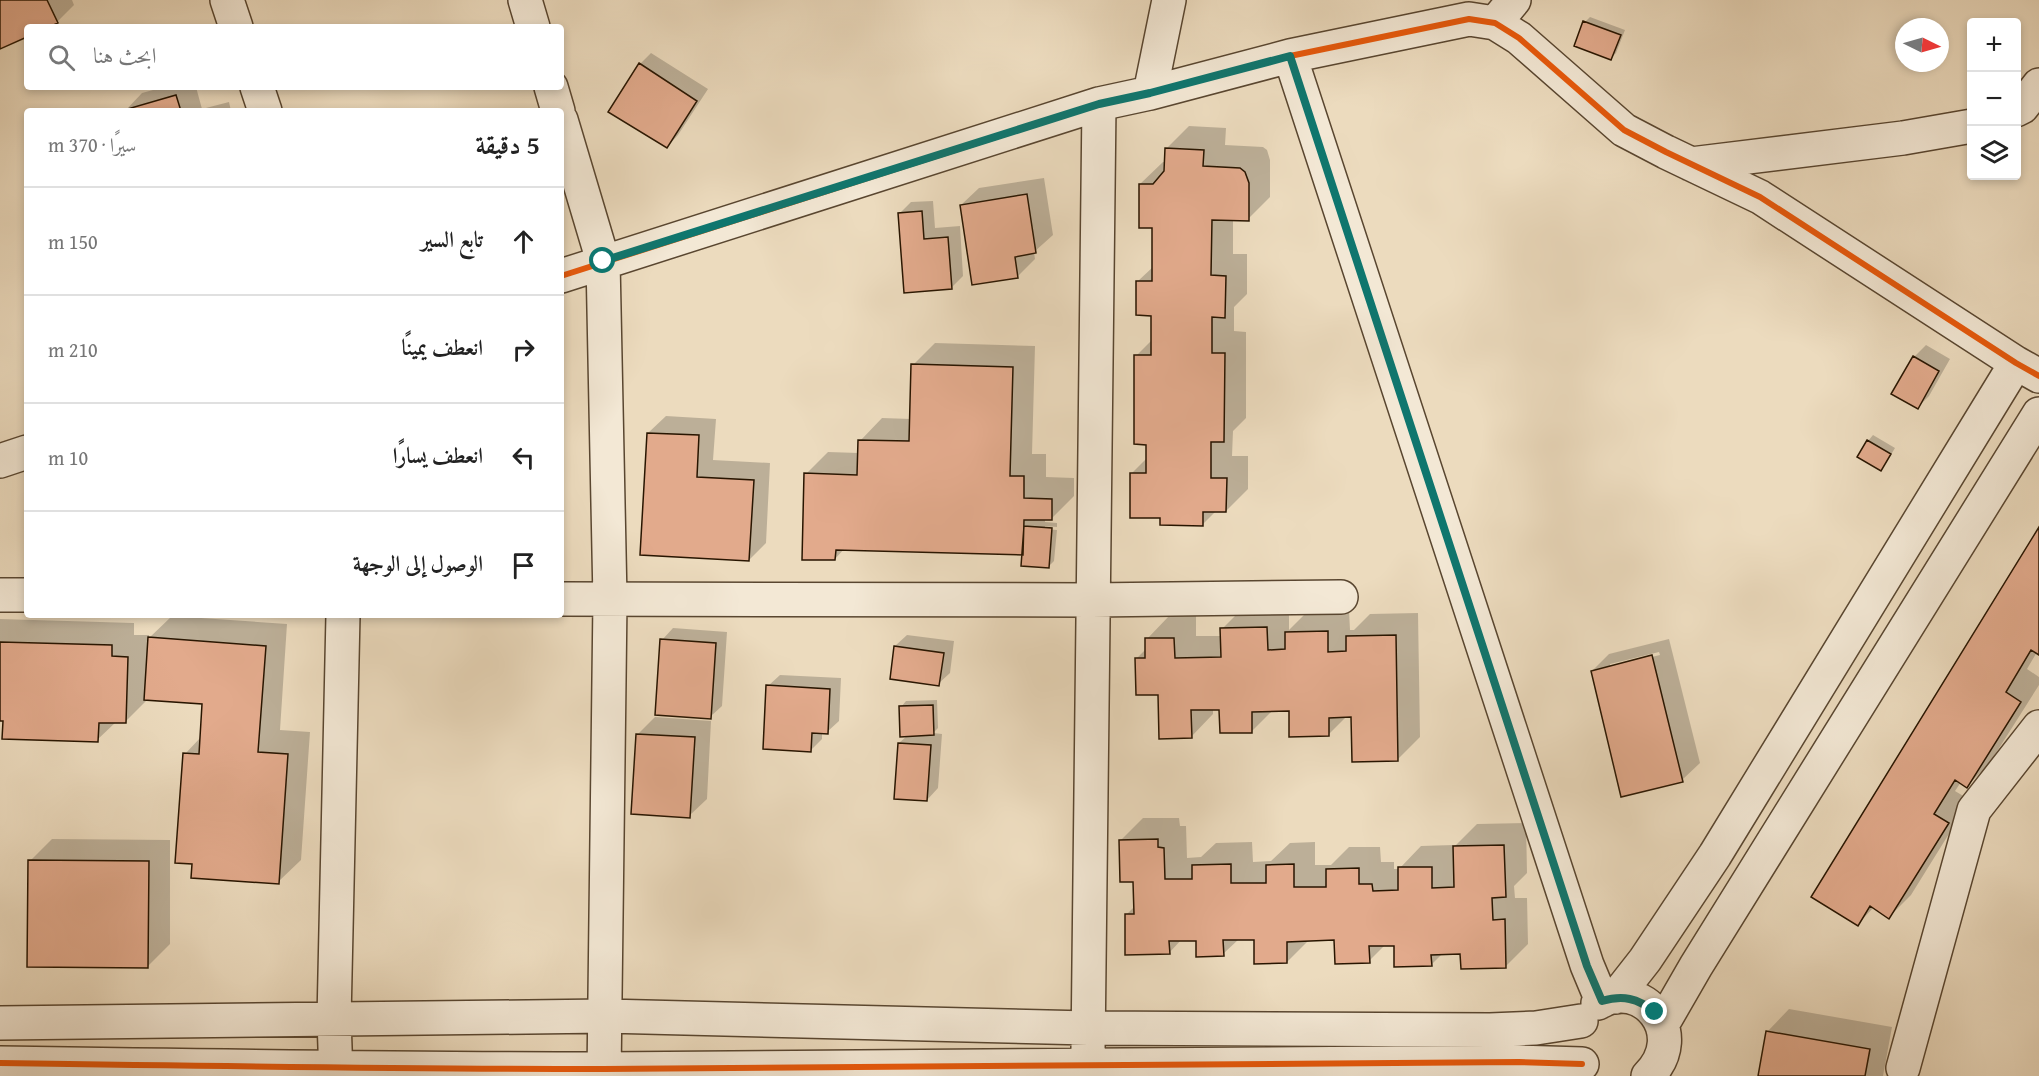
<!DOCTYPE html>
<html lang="ar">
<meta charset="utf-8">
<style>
body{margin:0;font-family:"Gentium Book Plus",Amiri,serif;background:#f6f6f6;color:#222;direction:rtl}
.controls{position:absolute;right:18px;top:18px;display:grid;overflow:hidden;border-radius:6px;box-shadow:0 3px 9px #0003}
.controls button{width:54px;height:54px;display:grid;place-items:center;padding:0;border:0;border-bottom:2px solid #e0e0e0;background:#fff;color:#222;font:30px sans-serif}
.compass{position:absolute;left:1895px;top:18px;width:54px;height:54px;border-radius:50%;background:#fff;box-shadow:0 3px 9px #0003;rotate:95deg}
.stop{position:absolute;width:18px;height:18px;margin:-14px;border:4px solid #0f766e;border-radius:50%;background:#fff}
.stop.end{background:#0f766e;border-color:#fff;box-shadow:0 2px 6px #0008}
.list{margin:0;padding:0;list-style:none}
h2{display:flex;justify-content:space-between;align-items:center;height:78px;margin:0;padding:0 24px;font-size:26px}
h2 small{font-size:20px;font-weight:400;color:#767676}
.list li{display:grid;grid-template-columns:39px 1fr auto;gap:18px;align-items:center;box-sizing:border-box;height:108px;padding:0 24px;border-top:2px solid #e0e0e0}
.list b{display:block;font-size:22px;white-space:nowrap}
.list em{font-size:20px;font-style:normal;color:#767676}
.icon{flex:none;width:33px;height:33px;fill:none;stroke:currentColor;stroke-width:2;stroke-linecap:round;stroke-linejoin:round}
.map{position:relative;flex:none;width:2039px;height:1076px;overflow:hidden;direction:ltr}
.search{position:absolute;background:#fff;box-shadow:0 3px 9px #0003;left:24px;top:24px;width:540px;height:66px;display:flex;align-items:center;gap:15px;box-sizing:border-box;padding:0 21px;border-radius:6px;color:#767676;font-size:22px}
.panel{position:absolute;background:#fff;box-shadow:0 3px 9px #0003;left:24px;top:108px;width:540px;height:510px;border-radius:6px;direction:rtl}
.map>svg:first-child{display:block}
</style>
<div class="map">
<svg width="2039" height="1076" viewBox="0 0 2039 1076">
<rect width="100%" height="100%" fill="#ecdbbe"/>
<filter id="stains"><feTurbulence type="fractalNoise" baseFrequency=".00333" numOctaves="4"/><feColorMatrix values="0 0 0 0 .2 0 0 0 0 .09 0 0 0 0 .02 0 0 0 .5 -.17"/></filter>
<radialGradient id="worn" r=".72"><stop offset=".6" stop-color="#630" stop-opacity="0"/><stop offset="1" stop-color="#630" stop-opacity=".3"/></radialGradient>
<path fill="#0003" fill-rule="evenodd" d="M0,0H72L74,5L57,22L45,27H27V35L0,47Z
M1590,17L1625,30L1616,53L1611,58L1585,22Z
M651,53L708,89L678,135L667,147L640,64Z
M164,87H196L202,109L229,102L231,111H125L142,93Z
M1189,126L1226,128L1225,145L1263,147L1267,150L1270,160V197L1248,219H1233V254H1247V294L1234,307V331L1246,332V418L1233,431L1232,456H1248V489L1226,511H1216L1203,524L1161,517L1132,473L1148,457L1136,356L1153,339V314L1138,281L1154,266V227L1140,184L1163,162H1166V149Z
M1044,178L1053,235L1034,252L1035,259L1018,276L961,205L979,188Z
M933,201L935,228L960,226L963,276L951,288L899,214L911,202Z
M935,343L1035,346L1032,454H1046V477L1074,478V496L1051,519H1045V522L1057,523V527L1045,526V529L1057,530L1054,561L1049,566L1024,553L845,548L835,559L806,474L828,452L859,453L860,441L882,418L911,419L913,365Z
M1926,345L1950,359L1929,396L1918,407L1893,393L1914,357Z
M666,416L716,419L713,460L770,463L766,543L749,560L648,433Z
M1873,435L1895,448L1886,463L1881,469L1868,441Z
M2039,530V654L2037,652L2027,669L2039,677V685L1989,764L1967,786L1961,782L1955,791L1970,800L1911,895L1889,917L1874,907L1858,924Z
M1289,606V630L1308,611L1349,610L1350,630H1354L1370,614L1418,613L1420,737L1398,759L1353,716H1347L1328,735L1290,710H1273L1252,731L1221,708H1213V714L1191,737L1136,659L1146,649L1147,639L1169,616H1196V636H1222V629L1244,607Z
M172,616L287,624L280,730L310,732L301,860L278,882L193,863L185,754L201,737L204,703L148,699L125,722H116L97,740L0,720V619L134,623V635H149V638Z
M673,628L727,632L722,706L710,717L662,640Z
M907,635L954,641L950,673L938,684L895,646Z
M1669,639L1700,763L1682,780L1592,671L1609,654ZM1659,652L1660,655L1610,667V664Z
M780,675L841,678L839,721L827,732H822V739L810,751L768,686Z
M937,700L938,728L933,733L942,734L938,788L927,800L899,743L908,735L901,707L906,701Z
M655,717L711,721L707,799L689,816L638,734Z
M1143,818H1179L1180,826H1186L1187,858L1201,857L1216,843L1252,842L1253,862L1271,861L1290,843L1315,842V865H1331L1349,847H1380L1381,862H1394V869H1399L1421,846L1453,845V848L1477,824L1526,823L1527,873L1514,886L1515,898H1527L1528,944L1505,967L1462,953H1443L1431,965L1395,944H1386L1369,961L1336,939L1309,940L1287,962L1255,938L1239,939L1223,954L1197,939H1182L1169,953L1126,915L1135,906V880L1121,840Z
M52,839L170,840V944L147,967L30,861Z
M1789,1009L1892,1027L1883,1076H1760L1767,1032Z"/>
<path fill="#e2aa8c" stroke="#281500" stroke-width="1.5" d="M0,0H47L58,23L49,27H27V37L0,49Z
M1583,21L1621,35L1611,60L1574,46Z
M639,63L697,101L667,148L608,112Z
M176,95L181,111H124V110Z
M1165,148L1204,150L1203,166L1240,168L1245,172L1249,183V221L1212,220L1211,275L1226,276L1225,318L1212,317V353H1225L1224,442H1211V478H1227L1226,512H1203V526L1160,525V518H1130V473H1146V445L1134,444V355H1151V316L1136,315V281H1152V228H1139V184H1153L1164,171Z
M1027,194L1036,253L1015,257L1018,278L972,285L960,205Z
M922,211L924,239L948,237L952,289L904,293L898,213Z
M1913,356L1939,371L1918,409L1891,394Z
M911,364L1013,367L1010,476H1024V498L1052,499V520H1024L1023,555L836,550L835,560H802L804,473L857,475L858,440L909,441Z
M647,433L699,435L697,477L754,480L749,561L640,555Z
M1867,440L1891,454L1881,471L1857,457Z
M1024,526L1052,528L1049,568L1021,566Z
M2039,527V655L2031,650L2006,692L2021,702L1967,788L1955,780L1934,814L1949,823L1889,919L1870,906L1858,926L1811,897Z
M1267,627L1268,650L1285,649V632L1328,631V652L1346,651V636L1396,635L1398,761L1352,762L1351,717L1329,718V736L1289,737V711L1252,712V733H1220L1219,710H1191L1192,738L1159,739L1158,695H1136L1135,658H1145V638H1174L1175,658L1221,657L1220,628Z
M148,637L266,646L258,752L288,754L279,884L191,878L192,864L175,863L183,753L199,754L202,704L144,700Z
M660,639L716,643L711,719L655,715Z
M0,642L112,645V656L128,657L126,723H99L98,742L2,739L3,721H0Z
M894,646L944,653L939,686L890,679Z
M1652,655L1683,782L1621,797L1591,671Z
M766,685L830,689L828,734L812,733L811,752L763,749Z
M933,705L934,735L900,737L899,706Z
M636,734L695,737L690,818L631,814Z
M898,743L931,745L927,801L894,799Z
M1158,839V847L1164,848L1165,879H1192V865L1231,864V883H1266V865L1294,864V887H1326V869L1359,868V884H1372L1373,891L1398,890V867H1432V888L1454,887L1453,846L1504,845L1506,897L1492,898L1493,920L1505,919L1506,968L1461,969L1460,954L1431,955L1432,966L1394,967V946H1369L1370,963L1335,964L1334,940L1287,942V963L1254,964V940H1223L1224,956L1196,957V941H1169L1170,954L1125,955V914H1134L1133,882H1120L1119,840Z
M28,860L149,861L148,968L27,967Z
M1766,1031L1870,1049L1865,1076H1758Z"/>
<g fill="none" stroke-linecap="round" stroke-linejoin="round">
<defs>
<path id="minor" d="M227,0L236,27
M525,0L533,27
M1495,23L1514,0
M1290,56L1587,965L1602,1001
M257,87L265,111
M551,87L558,111
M1150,93L1169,0
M2016,110L2022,107L2039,85
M561,120L603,261L610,600L604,1076
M1691,164L1903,138L1972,126
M561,276L1099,104L1150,93L1290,56L1469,19L1495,23L1519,38L1624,130L1666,152L1760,197L2016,363L2039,376
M0,461L27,452
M0,595H27
M561,599L1092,600L1341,597
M1616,997L1645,960L1715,855L2016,363
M1598,1003C1641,976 1691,1033 1648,1076
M0,1023L606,1016L1088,1028L1490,1030L1536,1028L1581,1021
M1662,1025L1696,966L2039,414
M1088,1050L1099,104
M0,1063C201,1066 402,1069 603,1069C908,1069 1213,1066 1519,1062L1582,1064
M1903,1068L1974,810L2039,727
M336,1076L334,1019L343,615"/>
</defs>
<use href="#minor" stroke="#594630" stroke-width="36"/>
<use href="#minor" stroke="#f3e8d5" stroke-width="33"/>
<defs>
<path id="cycleway" d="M561,276L1099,104L1150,93L1290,56L1469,19L1495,23L1519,38L1624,130L1666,152L1760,197L2016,363L2039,376
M0,1063C201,1066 402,1069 603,1069C908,1069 1213,1066 1519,1062L1582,1064"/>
</defs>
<use href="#cycleway" stroke="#f3e8d5" stroke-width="10"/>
<use href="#cycleway" stroke="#e8590c" stroke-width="6"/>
</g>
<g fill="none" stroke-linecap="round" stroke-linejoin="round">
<path stroke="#0f766e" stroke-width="8" d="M603,261L1099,104L1150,93L1290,56L1587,966L1602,1001C1623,995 1637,998 1655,1012"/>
</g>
<rect width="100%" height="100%" filter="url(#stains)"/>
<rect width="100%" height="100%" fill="url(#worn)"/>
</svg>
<div class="controls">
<button>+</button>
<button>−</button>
<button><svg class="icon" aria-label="layers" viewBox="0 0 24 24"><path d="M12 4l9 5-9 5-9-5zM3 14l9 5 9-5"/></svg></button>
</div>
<svg class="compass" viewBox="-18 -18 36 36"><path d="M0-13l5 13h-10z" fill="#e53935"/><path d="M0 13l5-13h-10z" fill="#767676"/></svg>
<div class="stop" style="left:603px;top:261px"></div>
<div class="stop end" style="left:1655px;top:1012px"></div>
<div class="search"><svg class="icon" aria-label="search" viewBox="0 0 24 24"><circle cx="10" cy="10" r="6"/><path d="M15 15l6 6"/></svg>ابحث هنا</div>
<section class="panel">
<h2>5 دقيقة<small>سيرًا · 370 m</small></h2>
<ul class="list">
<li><svg class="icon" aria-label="ahead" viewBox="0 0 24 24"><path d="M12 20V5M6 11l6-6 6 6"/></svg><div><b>تابع السير</b></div><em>150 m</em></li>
<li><svg class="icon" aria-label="right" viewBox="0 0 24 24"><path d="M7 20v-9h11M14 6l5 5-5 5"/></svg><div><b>انعطف يمينًا</b></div><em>210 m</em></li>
<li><svg class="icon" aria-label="left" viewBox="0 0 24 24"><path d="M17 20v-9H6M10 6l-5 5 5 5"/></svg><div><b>انعطف يسارًا</b></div><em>10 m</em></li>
<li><svg class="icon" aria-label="arrive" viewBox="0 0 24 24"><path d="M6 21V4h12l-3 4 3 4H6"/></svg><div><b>الوصول إلى الوجهة</b></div></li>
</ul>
</section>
</div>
